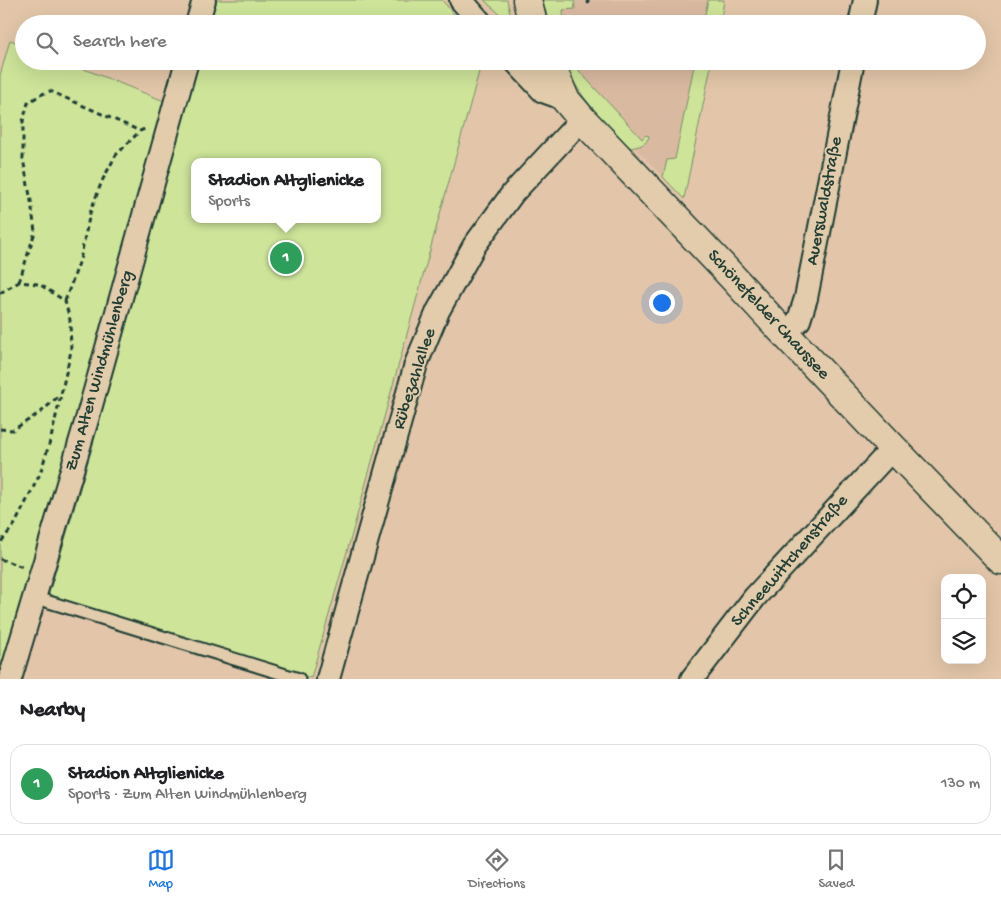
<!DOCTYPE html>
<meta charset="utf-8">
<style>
body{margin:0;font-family:"Gochi Hand",sans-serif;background:#f6f6f6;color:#202124}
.controls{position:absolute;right:15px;bottom:15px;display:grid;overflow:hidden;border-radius:10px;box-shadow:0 5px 20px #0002}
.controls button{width:45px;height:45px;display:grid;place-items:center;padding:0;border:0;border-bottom:1px solid #e0e0e0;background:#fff;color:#202124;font:25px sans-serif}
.you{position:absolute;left:661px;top:302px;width:18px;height:18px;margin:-12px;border:4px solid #fff;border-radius:50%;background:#1a73e8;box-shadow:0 0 0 8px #1a73e833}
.badge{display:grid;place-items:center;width:32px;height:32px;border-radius:50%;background:#1a73e8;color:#fff;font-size:16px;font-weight:700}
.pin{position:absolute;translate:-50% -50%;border:2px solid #fff;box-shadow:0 1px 5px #0006}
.popup{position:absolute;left:191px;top:158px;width:190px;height:65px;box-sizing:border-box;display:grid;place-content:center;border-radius:10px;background:#fff;filter:drop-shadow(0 1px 4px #0005);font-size:16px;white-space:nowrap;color:#757577}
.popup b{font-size:19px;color:#202124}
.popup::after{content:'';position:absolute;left:50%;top:100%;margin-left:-10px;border:10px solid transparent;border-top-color:#fff}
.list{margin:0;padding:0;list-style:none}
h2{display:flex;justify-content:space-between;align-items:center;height:65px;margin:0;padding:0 20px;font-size:21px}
h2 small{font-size:16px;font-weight:400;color:#757577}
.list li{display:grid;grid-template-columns:32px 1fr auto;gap:15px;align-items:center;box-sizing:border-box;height:80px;margin:0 10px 10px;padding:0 10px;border:1px solid #e0e0e0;border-radius:15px}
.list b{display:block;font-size:19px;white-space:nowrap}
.list p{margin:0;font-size:16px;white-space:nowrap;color:#757577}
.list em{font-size:16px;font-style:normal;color:#757577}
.icon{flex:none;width:28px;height:28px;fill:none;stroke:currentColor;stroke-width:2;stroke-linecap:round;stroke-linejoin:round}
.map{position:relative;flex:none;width:1001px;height:679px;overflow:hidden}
.search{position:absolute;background:#fff;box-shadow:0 5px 20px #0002;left:15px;right:15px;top:15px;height:55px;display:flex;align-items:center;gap:12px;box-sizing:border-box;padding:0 18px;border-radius:28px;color:#757577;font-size:19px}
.sheet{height:155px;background:#fff}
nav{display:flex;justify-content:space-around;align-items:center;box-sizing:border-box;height:70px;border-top:1px solid #e0e0e0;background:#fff;font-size:14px;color:#757577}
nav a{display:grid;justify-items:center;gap:2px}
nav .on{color:#1a73e8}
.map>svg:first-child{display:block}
</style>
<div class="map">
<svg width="1001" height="679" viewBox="0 0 1001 679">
<rect width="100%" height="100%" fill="#e3c6a9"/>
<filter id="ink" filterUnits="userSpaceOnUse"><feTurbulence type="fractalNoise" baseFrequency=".02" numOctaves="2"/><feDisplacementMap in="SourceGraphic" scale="10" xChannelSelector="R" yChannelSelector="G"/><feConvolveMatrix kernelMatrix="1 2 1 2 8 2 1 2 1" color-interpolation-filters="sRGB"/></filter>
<g filter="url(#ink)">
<path fill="#dab9a1" d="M559,0H725L720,24H562Z
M567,61H712L684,199L584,95Z"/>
<path fill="#cde499" stroke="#769066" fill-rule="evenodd" d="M216,0H442L462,24H209Z
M484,0H507L510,13L507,16H502Z
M542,0H574L575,9L563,10L564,24H550Z
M708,0H724L720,24H703Z
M10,40L24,45V61H64L169,103L0,679V76Z
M199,61H482L352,534L311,678L48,597L90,455ZM195,162H377V219H195Z
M564,61H586L579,71L642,139L646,135L649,136C647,145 639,146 631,148L625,144C602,119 576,94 564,61Z
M695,61H712L684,199L663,177L667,160L675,159Z"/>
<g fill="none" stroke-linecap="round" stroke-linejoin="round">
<defs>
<path id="lane" d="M33,597L299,679"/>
<path id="street" d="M461,0L482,24
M197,24L204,0
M860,24L865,0
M515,61L543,91L565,99
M785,334L799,320L806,298L853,61
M10,679L88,416L187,61
M328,679L416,364L438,311L474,246L513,193L582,119
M692,679L755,597L893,448"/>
<path id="secondary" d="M527,0L533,24
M549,61L565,99L582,119L724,268L785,334L893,448L1001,560"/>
</defs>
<use href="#lane" stroke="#1f3d34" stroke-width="15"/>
<use href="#street" stroke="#1f3d34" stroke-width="26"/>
<use href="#secondary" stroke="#1f3d34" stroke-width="31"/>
<path stroke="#1f3d34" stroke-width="3" stroke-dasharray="5 4" stroke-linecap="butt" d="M587,0L589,4
M19,282L35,232L31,201L23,159V121L28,103L40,95L50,91L140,131
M0,293L19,282L39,284L65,301L70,320L71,351L51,438L40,474L15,524L0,543
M65,301L80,260L90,213L102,181L116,155L140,131L147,128
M0,429L13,430L41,412L60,395
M0,559L23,567"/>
<use href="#lane" stroke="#e2ccab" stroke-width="11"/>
<use href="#street" stroke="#e2ccab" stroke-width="22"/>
<use href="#secondary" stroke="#e2ccab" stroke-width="28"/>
</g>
</g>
<g text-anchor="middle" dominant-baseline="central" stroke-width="4" stroke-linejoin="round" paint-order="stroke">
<g font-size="18" fill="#1f3d34" stroke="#e2ccab">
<text transform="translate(825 201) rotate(-79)">Auerswaldstraße</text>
<text transform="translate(768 315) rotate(47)">Schönefelder Chaussee</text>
<text transform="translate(100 371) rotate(-74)">Zum Alten Windmühlenberg</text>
<text transform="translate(415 379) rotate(-72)">Rübezahlallee</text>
<text transform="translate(790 561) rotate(-49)">Schneewittchenstraße</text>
</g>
</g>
</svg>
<div class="controls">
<button><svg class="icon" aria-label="locate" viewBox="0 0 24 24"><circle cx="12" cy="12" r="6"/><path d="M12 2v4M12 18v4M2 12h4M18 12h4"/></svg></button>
<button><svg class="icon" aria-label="layers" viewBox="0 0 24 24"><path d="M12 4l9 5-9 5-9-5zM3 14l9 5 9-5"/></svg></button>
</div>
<div class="you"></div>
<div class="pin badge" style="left:286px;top:258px;background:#2e9e5b">1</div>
<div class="popup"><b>Stadion Altglienicke</b>Sports</div>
<div class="search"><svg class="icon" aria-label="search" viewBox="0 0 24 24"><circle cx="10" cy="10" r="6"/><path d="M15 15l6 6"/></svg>Search here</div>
</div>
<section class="sheet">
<h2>Nearby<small></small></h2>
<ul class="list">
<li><span class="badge" style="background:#2e9e5b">1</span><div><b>Stadion Altglienicke</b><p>Sports · Zum Alten Windmühlenberg</p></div><em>130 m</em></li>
</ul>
</section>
<nav>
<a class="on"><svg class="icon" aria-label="map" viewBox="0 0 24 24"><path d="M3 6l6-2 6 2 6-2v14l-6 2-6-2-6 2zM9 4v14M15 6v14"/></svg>Map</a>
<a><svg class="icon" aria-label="directions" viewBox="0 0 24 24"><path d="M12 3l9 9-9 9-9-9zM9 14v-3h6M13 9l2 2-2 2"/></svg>Directions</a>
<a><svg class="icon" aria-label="saved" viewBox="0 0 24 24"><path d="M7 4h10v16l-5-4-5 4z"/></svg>Saved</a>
</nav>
